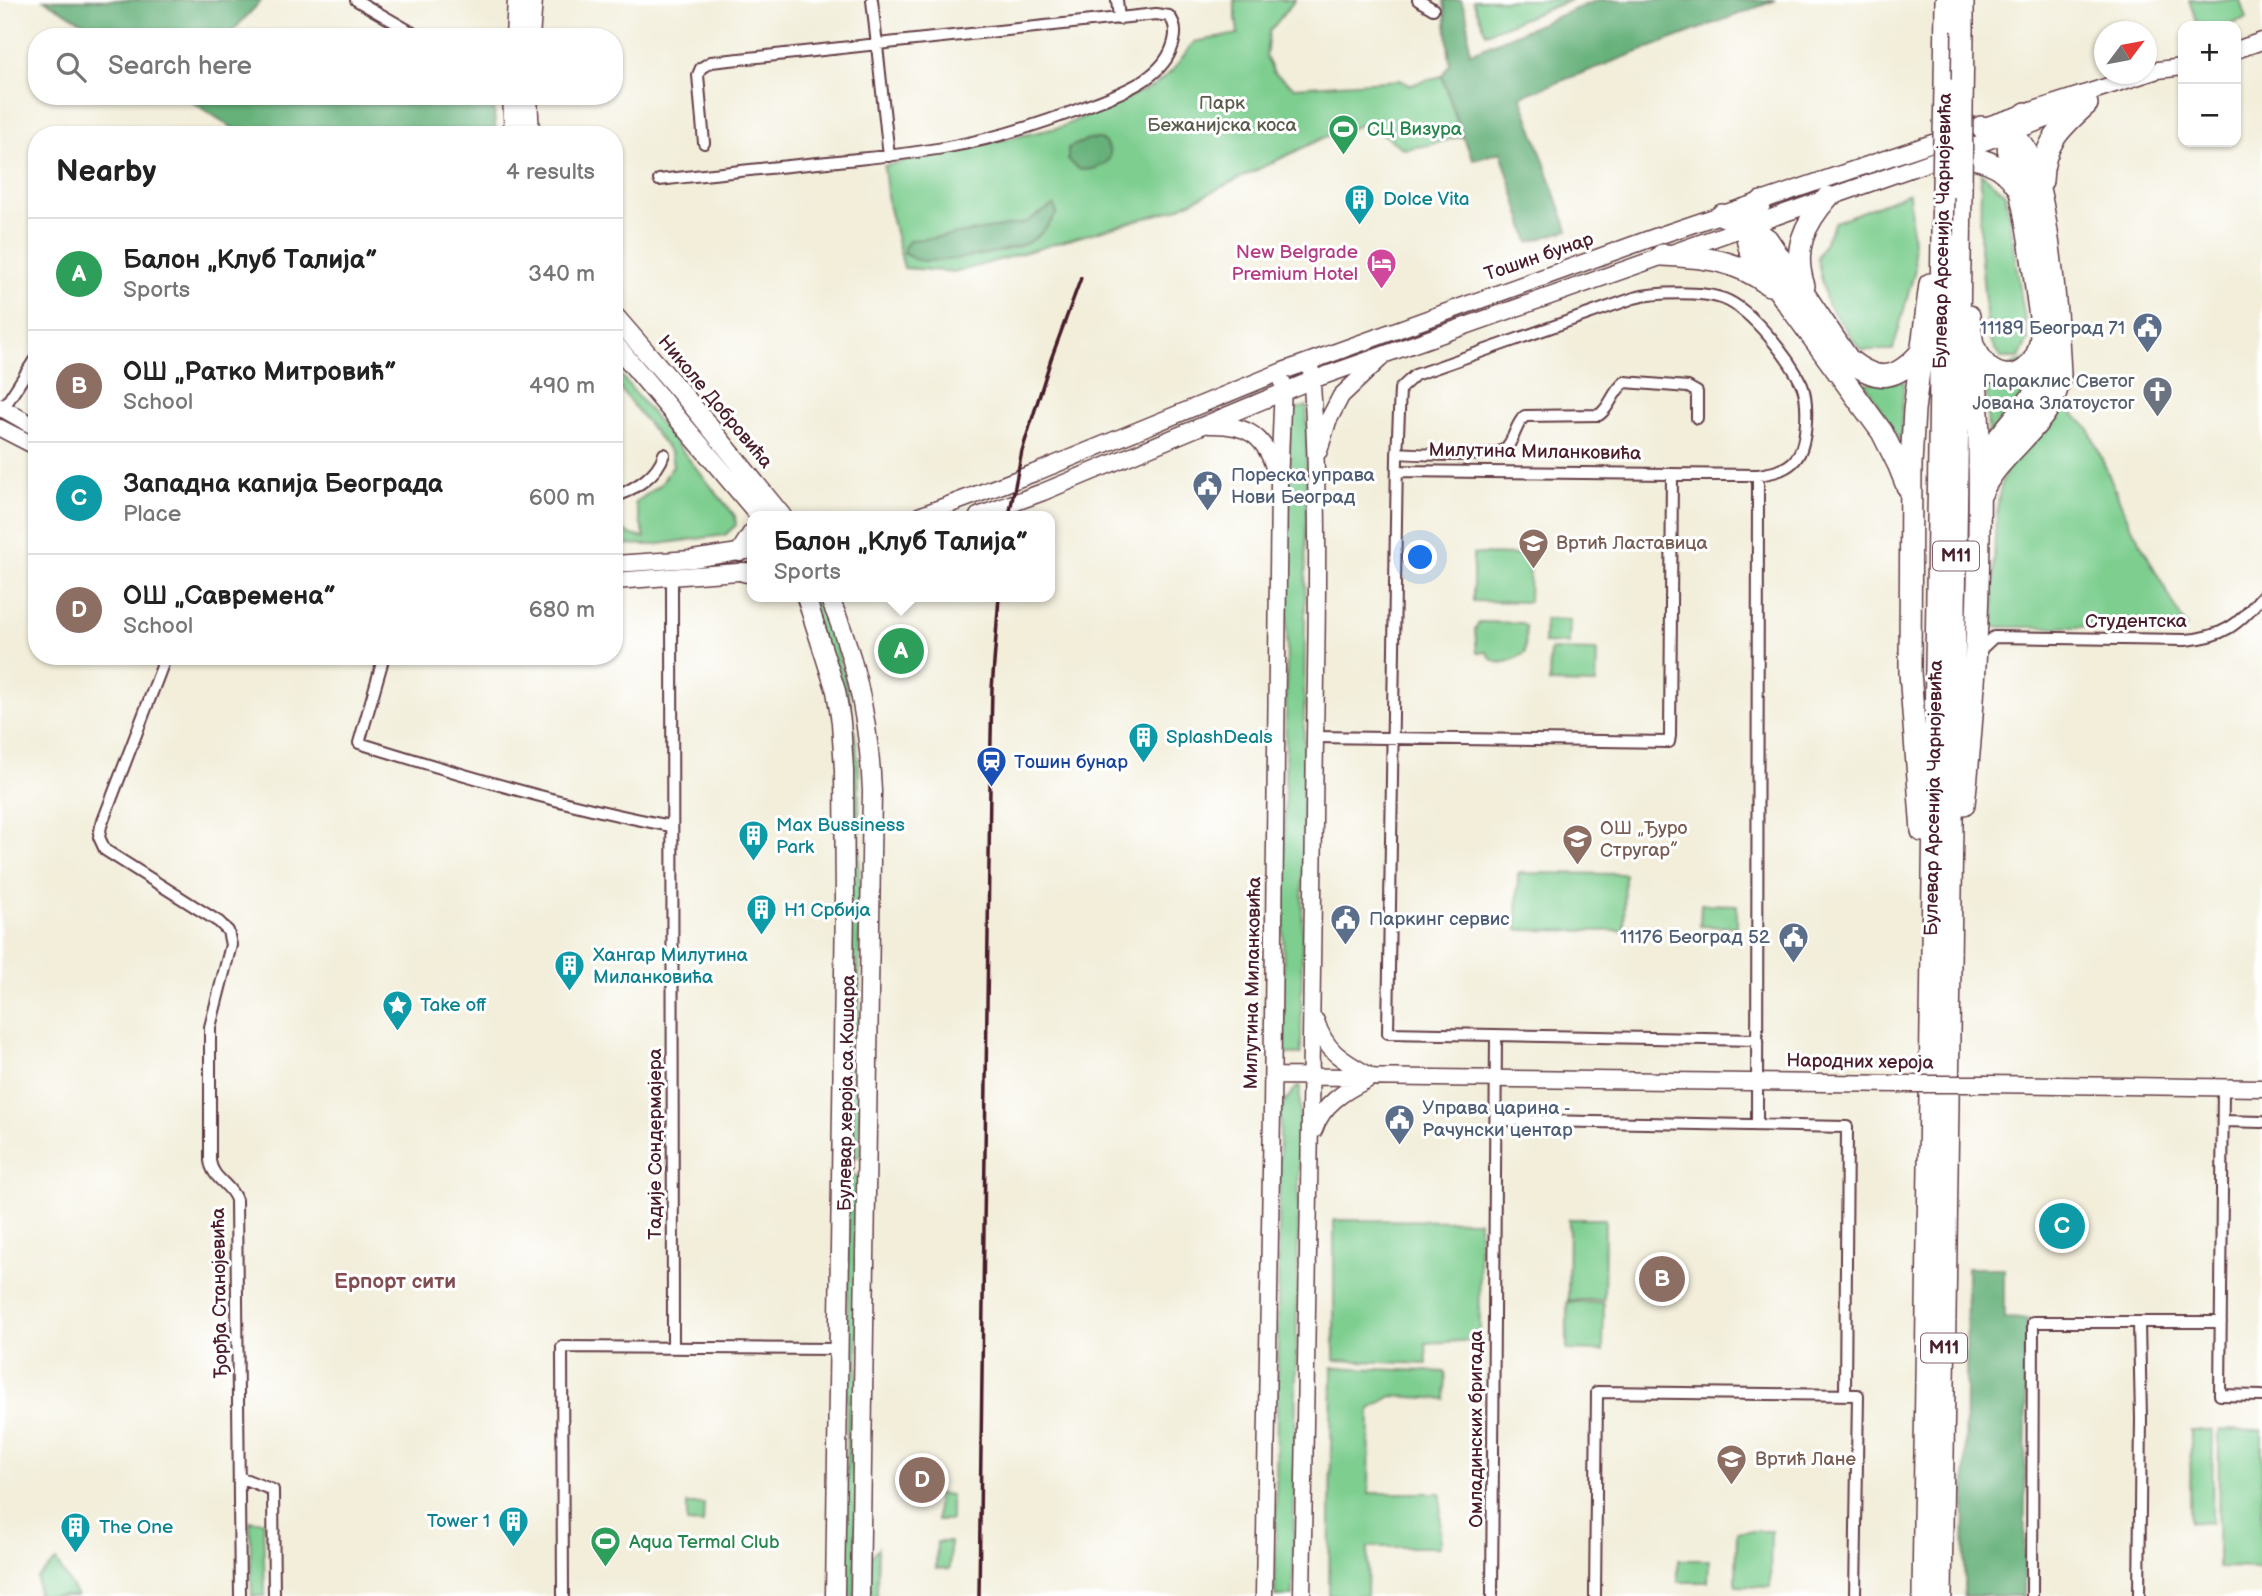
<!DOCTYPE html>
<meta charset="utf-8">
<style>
body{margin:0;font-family:"Balsamiq Sans",sans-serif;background:#f6f6f6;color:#222}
.controls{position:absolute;right:21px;top:21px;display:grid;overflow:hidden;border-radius:14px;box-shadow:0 2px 5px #0004}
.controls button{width:63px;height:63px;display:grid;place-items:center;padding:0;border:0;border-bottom:2px solid #e0e0e0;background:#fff;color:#222;font:35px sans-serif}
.compass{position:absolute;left:2094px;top:21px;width:63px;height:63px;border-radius:50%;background:#fff;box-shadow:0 2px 5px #0004;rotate:58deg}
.you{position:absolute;left:1421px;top:558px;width:24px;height:24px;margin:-18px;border:5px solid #fff;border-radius:50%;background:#1a73e8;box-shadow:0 0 0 10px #1a73e833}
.badge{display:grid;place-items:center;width:46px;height:46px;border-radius:50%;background:#2563eb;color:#fff;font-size:23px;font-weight:700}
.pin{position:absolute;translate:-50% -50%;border:4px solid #fff;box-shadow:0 2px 7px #0006}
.popup{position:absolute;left:747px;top:511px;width:308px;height:91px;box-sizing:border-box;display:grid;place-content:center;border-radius:14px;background:#fff;filter:drop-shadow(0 2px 5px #0005);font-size:23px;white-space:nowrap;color:#767676}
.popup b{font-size:26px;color:#222}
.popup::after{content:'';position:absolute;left:50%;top:100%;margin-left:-14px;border:14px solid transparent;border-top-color:#fff}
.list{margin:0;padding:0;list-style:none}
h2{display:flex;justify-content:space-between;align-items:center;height:91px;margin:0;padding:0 28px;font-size:30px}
h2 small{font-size:23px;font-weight:400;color:#767676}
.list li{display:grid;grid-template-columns:46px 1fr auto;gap:21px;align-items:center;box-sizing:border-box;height:112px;padding:0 28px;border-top:2px solid #e0e0e0}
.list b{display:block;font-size:26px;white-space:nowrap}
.list p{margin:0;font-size:23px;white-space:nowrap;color:#767676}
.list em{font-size:23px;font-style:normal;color:#767676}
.icon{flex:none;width:38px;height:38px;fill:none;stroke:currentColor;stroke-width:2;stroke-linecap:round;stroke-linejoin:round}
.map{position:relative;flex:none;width:2262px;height:1596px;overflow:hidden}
.search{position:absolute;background:#fff;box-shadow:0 2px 5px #0004;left:28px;top:28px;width:595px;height:77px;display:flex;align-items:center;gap:18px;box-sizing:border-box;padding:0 24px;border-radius:28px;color:#767676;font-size:26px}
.panel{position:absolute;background:#fff;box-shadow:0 2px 5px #0004;left:28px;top:126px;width:595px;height:539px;border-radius:28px}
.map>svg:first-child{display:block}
</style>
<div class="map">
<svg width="2262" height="1596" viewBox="0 0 2262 1596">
<rect width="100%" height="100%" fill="#fff"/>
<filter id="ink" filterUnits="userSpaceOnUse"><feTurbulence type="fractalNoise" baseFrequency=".0143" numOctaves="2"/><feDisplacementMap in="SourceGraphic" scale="14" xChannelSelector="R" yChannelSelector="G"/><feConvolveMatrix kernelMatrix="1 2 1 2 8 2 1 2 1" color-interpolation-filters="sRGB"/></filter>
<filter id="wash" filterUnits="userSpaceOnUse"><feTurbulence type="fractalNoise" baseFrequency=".00686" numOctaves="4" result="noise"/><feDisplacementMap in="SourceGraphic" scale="28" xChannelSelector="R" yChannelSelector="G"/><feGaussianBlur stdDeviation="1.57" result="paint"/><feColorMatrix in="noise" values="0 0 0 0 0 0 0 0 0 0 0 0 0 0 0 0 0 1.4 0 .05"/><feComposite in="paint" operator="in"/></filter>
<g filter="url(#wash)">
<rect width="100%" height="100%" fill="#f2eeda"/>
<path fill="#7dce8f" stroke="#64765d" stroke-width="2" d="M1234,0H1295L1269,32L1266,57L1274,73L1294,87L1400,80L1410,85L1442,76L1462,136L1429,145L1404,149L1366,123L1323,138L1176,209L957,272L904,268L888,204L884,166L1061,127L1154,86L1172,71L1194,42L1238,34Z
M1476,0H1571L1486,33L1473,1Z
M2189,0H2240L2246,19L2224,26H2198Z
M1981,173L2005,193L2028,340L2019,358H2000L1988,336L1980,248Z
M1909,193L1915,269L1893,350H1861L1827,304L1817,258L1835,222Z
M2052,348L2021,398L2001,418L1988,437L1986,366L1994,373Z
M614,367L735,516L736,525L725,535L652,545L614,544V514L620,529L632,535L645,538L635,503L661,484L673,465L671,453L614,381Z
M1904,381L1900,442L1865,383Z
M1307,406L1301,1054H1286L1284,1046L1283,931L1290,411Z
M2067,408L2089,429L2129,522L2186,627H1993C1995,591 1990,494 2009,466C2021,449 2051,424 2067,408Z
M1473,554L1530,555L1529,602L1473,601Z
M810,597H818L835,640L851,704L859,769L860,1157L848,1156L849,763Z
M1545,619L1570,620L1569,644L1544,643Z
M1479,622L1522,623L1526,627L1525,653C1513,661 1494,670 1487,652L1477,653L1475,629Z
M1550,650L1597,651L1596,684L1549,683Z
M1518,873L1625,874L1624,931L1517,930Z
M1701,904L1737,905V927L1700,926Z
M1297,1087H1300L1293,1596H1275L1280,1114L1284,1102Z
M854,1175L860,1177L855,1596H846L848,1177Z
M1569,1219H1605L1604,1300H1568Z
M1334,1220L1479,1221L1480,1340L1426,1343L1427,1364L1334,1360Z
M1567,1302L1604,1303L1603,1351L1567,1350Z
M1332,1367L1446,1372L1445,1399L1392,1396L1370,1409L1369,1493H1441L1440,1547H1368L1367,1596H1329Z
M2191,1430H2213L2212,1523L2190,1522Z
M2219,1430L2262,1431V1568L2218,1567Z
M937,1494L951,1495V1520H937Z
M687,1504H704L703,1524L687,1523Z
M250,1521H263L265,1596H252Z
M1737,1531H1771L1770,1587L1736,1586Z
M937,1542H950V1569L936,1568Z
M878,1548L877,1596H870V1558Z
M1678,1560H1709L1708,1582H1678Z
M56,1561L77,1596H38L37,1578Z"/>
<path fill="#66b17a" stroke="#586852" stroke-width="2" d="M44,0H259L261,1L227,37H109Z
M1444,0H1461L1467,16L1470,53L1597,0H1776L1521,96L1568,230L1529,242L1501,152L1474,160L1462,136L1442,76L1450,64Z
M183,96H493L496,135H244Z
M1089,139H1101C1123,159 1101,170 1080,170L1068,160V148Z
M1054,205L1057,213C1050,223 1042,235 1031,241C1012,251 934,266 914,259C913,259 905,254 904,253V247L910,240L933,238L1024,223Z
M1967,1268H2004V1318L2027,1319L2024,1596H1964Z"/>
</g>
<g filter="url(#ink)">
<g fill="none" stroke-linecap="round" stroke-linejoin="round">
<defs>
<path id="street" d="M356,0L420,37
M872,0L889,156
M1117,0L1119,19
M1418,0L1433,9
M659,180C718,173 778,167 838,161C875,157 912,154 948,147C999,138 1047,122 1095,103C1123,92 1159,79 1171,50C1176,38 1178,26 1169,16L1156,14L711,62L701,68L698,75L704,143
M1,412L37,356
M1397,453C1415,454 1495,459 1506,448C1515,439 1515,424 1525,416L1599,415C1612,406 1611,393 1625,382L1688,387L1697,392V418
M1397,471L1758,475C1771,473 1783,471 1793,462C1808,449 1809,403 1802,385C1790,359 1751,309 1724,299C1703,291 1655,292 1634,298L1415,375L1400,389L1397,458L1388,1033L1758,1040
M614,498C634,488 657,477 664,454
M672,579L673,1348
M1978,652L1994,637L2185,640C2223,637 2239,625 2262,596
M166,656L101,826L99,837L105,850L219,922L228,931L231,945L210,1027V1161C213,1180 231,1184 236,1200L240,1596
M384,656L359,743C462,775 565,806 671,826
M1314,737L1669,742L1670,736L1672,475
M2223,1088L2220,1395L2262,1396
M1496,1120L1847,1127L1845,1395
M2223,1121L2262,1122
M1757,1125L1758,475
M239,1477L273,1490L274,1596
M563,1596L562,1347L838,1349
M1492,1596L1496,1036
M1595,1596L1597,1392L1858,1395L1855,1596
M2032,1596L2033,1322H2221
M2139,1596L2141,1419L2139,1323"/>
<path id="secondary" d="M2236,50L2262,41
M1981,127L2158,70L2183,67
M0,407L37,428
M1209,425C1248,424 1266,436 1276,474
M0,428L37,447
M1319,451L1328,421L1341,396L1381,358
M919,516L1034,473L1283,371L1655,237L1953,136
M978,516L1043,492L1312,380L1924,164L2080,107
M614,564L692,559L752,550
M614,581L752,571
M1316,1021C1326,1053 1344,1061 1372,1077
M1273,1076L1899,1084
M1986,1084L2262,1088
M1314,1130C1322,1105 1344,1091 1367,1080
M1264,1596L1272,1110L1279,484L1283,384
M1302,1596C1307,1337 1311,1079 1314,820C1315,670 1322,519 1311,370"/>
<path id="primary" d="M515,37L517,0
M530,37L533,0
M512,96L514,135
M528,96L530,135
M614,315L691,404L782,516
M614,343L760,516
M740,552L752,533
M743,572L752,574
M806,597L836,691L841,722L844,770L845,903L835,1596
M829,597C857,659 869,723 872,791L860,1596"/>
<path id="highway" d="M1963,31V0
M1945,88L1946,0
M1981,127C1998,130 2012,131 2023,146C2048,177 2058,330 2060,374C2056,424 1999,450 1981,494
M1951,154C1977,158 2001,161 2016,185
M2042,181C2043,144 2060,128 2087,104
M1761,202C1749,220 1742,234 1752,254L1882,432L1899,466L1907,486
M1722,215L1739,221L1767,239L1848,359C1877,383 1896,381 1921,352
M1662,255C1703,257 1735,259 1769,285
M1804,286C1792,250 1804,224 1828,197
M1974,347C1981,359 1988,373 2004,375C2023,378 2037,361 2040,343C2043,328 2039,311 2037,296C2033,262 2028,228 2021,195C2016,176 2007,158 2008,138C2008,127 2019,120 2026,113
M1979,466C2003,424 2039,401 2056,353
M1964,804C1974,714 1978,625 1979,534C1980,461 1980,388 1969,316
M1922,831L1910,672L1911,464L1914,410L1930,284
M1923,1596L1942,235
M1941,1596L1961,189"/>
</defs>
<use href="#street" stroke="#633e45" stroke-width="14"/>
<use href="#secondary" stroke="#633e45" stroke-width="19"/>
<use href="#primary" stroke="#633e45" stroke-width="21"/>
<use href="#highway" stroke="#633e45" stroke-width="24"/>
<use href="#street" stroke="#fff" stroke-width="10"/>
<use href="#secondary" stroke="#fff" stroke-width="16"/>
<use href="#primary" stroke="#fff" stroke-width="18"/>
<use href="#highway" stroke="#fff" stroke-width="21"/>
<path stroke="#4a1f2b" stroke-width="3.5" d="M1009,516L1022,451L1051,359L1081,278
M979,1596L990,787L992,689L999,597"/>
<defs>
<path id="secondary-bridge" d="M1899,1084H1986"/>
<path id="highway-bridge" d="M1961,189L1963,31
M1942,235L1945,88"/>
</defs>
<use href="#secondary-bridge" stroke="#633e45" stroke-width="19" stroke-linecap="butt"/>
<use href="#highway-bridge" stroke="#633e45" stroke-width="24" stroke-linecap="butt"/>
<use href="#secondary-bridge" stroke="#fff" stroke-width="16"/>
<use href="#highway-bridge" stroke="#fff" stroke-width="21"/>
</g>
</g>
<defs>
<symbol id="stadium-pin" viewBox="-11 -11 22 30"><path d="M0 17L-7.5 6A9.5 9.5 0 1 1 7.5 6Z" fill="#2e9e5b" stroke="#fff"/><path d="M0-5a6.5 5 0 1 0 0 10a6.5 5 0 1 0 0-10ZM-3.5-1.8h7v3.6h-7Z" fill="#fff"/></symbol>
<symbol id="building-pin" viewBox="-11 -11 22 30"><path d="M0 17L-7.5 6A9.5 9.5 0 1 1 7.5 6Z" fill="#0f9aa8" stroke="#fff"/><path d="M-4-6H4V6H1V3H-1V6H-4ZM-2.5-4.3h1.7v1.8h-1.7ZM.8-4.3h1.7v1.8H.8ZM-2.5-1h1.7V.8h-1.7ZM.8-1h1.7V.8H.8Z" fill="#fff"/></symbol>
<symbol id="hotel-pin" viewBox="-11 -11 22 30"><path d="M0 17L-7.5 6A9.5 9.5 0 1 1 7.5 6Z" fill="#d1479c" stroke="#fff"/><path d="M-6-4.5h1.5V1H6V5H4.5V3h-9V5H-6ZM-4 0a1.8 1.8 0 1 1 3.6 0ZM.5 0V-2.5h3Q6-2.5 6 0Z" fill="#fff"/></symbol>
<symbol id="civic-pin" viewBox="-11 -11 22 30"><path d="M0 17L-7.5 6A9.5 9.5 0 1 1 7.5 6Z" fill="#5c6f8a" stroke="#fff"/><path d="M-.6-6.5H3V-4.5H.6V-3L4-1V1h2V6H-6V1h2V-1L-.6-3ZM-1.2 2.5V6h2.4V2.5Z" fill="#fff"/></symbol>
<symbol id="church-pin" viewBox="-11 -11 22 30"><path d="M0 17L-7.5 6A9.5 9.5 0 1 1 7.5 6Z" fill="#6b7280" stroke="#fff"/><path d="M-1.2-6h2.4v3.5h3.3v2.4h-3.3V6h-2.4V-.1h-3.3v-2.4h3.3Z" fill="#fff"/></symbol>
<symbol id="school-pin" viewBox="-11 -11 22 30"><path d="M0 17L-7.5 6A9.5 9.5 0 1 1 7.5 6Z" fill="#8d6e63" stroke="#fff"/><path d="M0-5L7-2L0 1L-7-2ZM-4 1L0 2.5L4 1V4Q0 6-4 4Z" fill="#fff"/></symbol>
<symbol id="station-pin" viewBox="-11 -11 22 30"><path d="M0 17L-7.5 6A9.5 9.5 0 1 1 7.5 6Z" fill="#1a4fb4" stroke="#fff"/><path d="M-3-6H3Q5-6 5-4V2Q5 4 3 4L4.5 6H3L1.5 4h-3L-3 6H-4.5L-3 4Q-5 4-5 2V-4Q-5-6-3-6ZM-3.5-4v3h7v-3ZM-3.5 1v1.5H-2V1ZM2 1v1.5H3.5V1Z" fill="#fff"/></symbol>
<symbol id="sight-pin" viewBox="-11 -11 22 30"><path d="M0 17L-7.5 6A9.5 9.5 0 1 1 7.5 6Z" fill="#0f9aa8" stroke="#fff"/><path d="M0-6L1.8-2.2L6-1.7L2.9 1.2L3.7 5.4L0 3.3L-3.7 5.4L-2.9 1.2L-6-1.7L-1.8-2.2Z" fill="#fff"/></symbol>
</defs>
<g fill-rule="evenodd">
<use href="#stadium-pin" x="1326" y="112" width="35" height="47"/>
<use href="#building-pin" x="1342" y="182" width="35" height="47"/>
<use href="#hotel-pin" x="1364" y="246" width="35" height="47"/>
<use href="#civic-pin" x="2130" y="310" width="35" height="47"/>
<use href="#church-pin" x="2140" y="374" width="35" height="47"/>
<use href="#civic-pin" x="1190" y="468" width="35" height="47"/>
<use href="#school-pin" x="1516" y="526" width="35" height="47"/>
<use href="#building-pin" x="1126" y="720" width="35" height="47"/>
<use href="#station-pin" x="974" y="744" width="35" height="47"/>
<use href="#building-pin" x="736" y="818" width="35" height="47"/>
<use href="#school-pin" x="1560" y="822" width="35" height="47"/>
<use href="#building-pin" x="744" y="892" width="35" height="47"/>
<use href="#civic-pin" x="1328" y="902" width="35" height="47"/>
<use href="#civic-pin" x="1776" y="920" width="35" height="47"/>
<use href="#building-pin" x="552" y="948" width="35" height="47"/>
<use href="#sight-pin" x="380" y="988" width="35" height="47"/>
<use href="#civic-pin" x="1382" y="1102" width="35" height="47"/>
<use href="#school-pin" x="1714" y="1442" width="35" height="47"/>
<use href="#building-pin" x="496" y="1504" width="35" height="47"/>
<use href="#building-pin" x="58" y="1510" width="35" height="47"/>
<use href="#stadium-pin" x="588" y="1524" width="35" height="47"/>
</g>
<g text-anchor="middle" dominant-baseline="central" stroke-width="6" stroke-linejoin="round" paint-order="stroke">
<g fill="#fff" stroke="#80626b" stroke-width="2">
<rect x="1933" y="541.5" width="46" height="29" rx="5"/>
<rect x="1921" y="1333.5" width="46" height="29" rx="5"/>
</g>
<g font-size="18" font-weight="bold" fill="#4a1f2b">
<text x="1956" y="556">M11</text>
<text x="1944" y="1348">M11</text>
</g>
<g font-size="19" fill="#5c5c4e" stroke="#fff">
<text x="1222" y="103">Парк<tspan x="1222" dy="22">Бежанијска коса</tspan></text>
</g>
<g font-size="19" fill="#27864d" stroke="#fff" text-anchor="start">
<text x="1367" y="129">СЦ Визура</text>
<text x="629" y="1542">Aqua Termal Club</text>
</g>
<g font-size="19" fill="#0d838f" stroke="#fff" text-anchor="start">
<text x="1383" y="199">Dolce Vita</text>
<text x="1166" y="737">SplashDeals</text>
<text x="776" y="825">Max Bussiness<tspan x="776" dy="22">Park</tspan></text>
<text x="784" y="910">Н1 Србија</text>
<text x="593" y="955">Хангар Милутина<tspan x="593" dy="22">Миланковића</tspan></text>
<text x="420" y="1005">Take off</text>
<text x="490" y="1521" text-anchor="end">Tower 1</text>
<text x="99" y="1527">The One</text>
</g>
<g font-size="19" fill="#4a1f2b" stroke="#fff">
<text transform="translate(1943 231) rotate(-89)">Булевар Арсенија Чарнојевића</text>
<text transform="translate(1539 257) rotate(-19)">Тошин бунар</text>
<text transform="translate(715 402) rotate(50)">Николе Добровића</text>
<text transform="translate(1535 452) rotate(1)">Милутина Миланковића</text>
<text x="2136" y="621">Студентска</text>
<text transform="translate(1934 798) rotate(-89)">Булевар Арсенија Чарнојевића</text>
<text transform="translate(1253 983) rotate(-89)">Милутина Миланковића</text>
<text transform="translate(1860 1062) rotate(1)">Народних хероја</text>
<text transform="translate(847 1093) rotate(-89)">Булевар хероја са Кошара</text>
<text transform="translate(655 1144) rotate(-90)">Тадије Сондермајера</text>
<text transform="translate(220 1293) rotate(-91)">Ђорђа Станојевића</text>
<text transform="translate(1476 1429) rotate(-90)">Омладинских бригада</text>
</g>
<g font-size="19" fill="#b23c85" stroke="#fff" text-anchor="end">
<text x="1358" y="252">New Belgrade<tspan x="1358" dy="22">Premium Hotel</tspan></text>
</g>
<g font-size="19" fill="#4e5e75" stroke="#fff" text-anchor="start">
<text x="2125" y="328" text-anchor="end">11189 Београд 71</text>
<text x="1231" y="475">Пореска управа<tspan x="1231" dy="22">Нови Београд</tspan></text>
<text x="1369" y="919">Паркинг сервис</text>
<text x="1770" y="937" text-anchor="end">11176 Београд 52</text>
<text x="1422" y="1108">Управа царина -<tspan x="1422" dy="22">Рачунски центар</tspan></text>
</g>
<g font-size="19" fill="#5b616d" stroke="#fff" text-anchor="end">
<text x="2135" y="381">Параклис Светог<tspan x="2135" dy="22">Јована Златоустог</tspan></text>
</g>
<g font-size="19" fill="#785e54" stroke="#fff" text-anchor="start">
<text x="1556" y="543">Вртић Ластавица</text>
<text x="1600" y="828">ОШ „Ђуро<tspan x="1600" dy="22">Стругар”</tspan></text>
<text x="1755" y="1459">Вртић Лане</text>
</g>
<g font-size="19" fill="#164399" stroke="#fff" text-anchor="start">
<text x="1014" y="762">Тошин бунар</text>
</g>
<g font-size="21" font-weight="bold" fill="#834e52" stroke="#fff">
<text x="395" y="1281">Ерпорт сити</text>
</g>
</g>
</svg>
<div class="controls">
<button>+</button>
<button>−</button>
</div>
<svg class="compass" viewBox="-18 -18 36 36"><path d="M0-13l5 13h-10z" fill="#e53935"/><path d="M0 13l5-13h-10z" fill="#767676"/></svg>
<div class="you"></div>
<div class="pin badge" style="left:901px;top:651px;background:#2e9e5b">A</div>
<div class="popup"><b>Балон „Клуб Талија”</b>Sports</div>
<div class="pin badge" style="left:1662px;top:1279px;background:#8d6e63">B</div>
<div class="pin badge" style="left:2062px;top:1226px;background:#0f9aa8">C</div>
<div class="pin badge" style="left:922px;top:1480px;background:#8d6e63">D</div>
<div class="search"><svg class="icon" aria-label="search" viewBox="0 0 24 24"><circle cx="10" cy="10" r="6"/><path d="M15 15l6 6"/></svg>Search here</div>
<section class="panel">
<h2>Nearby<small>4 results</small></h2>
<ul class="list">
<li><span class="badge" style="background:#2e9e5b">A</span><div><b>Балон „Клуб Талија”</b><p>Sports</p></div><em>340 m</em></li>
<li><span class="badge" style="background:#8d6e63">B</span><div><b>ОШ „Ратко Митровић”</b><p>School</p></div><em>490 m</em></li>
<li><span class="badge" style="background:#0f9aa8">C</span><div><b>Западна капија Београда</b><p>Place</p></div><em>600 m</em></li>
<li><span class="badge" style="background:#8d6e63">D</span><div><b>ОШ „Савремена”</b><p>School</p></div><em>680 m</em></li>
</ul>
</section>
</div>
